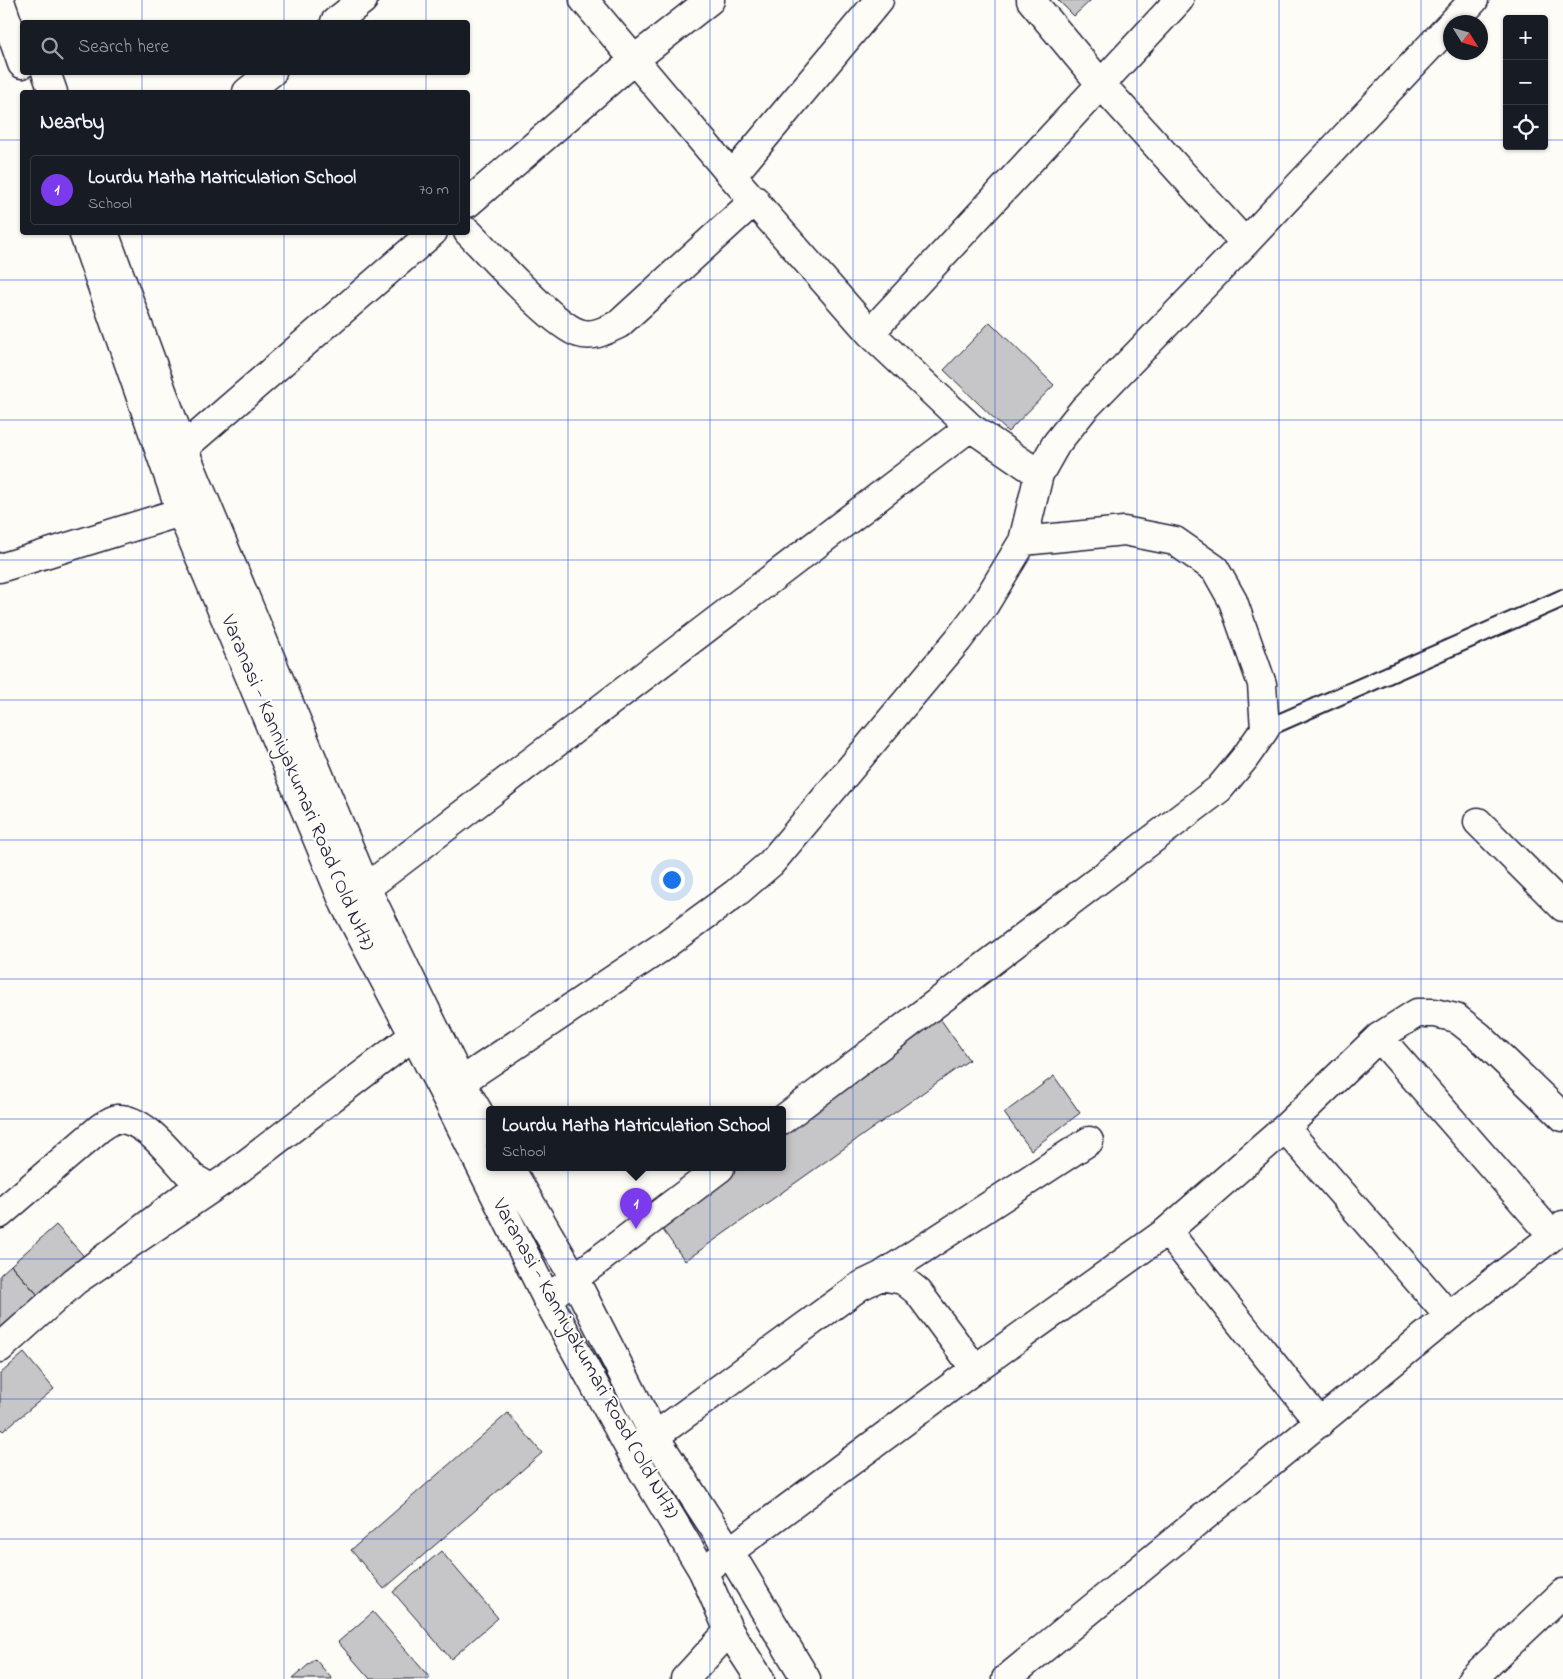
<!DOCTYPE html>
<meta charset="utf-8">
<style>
body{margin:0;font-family:"Indie Flower",sans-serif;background:#242831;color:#f1f3f6}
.controls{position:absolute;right:15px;top:15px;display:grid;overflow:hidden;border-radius:5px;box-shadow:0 1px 4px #0004}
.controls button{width:45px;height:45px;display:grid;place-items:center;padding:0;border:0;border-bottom:1px solid #363941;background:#171b24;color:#f1f3f6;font:25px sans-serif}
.compass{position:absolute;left:1443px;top:15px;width:45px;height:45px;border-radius:50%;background:#171b24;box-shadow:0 1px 4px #0004;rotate:127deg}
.you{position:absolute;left:671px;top:879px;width:18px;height:18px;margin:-12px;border:4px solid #fff;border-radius:50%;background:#1a73e8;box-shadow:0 0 0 8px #1a73e833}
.badge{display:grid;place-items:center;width:32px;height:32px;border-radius:50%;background:#7c3aed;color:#fff;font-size:16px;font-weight:700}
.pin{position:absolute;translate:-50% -41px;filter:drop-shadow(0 1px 2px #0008)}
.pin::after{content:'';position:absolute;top:26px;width:18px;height:15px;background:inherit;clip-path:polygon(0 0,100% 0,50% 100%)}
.popup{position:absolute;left:486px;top:1106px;width:300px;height:65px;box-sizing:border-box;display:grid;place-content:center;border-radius:5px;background:#171b24;filter:drop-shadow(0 1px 4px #0005);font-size:16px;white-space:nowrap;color:#9ea1a6}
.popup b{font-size:19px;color:#f1f3f6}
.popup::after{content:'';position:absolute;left:50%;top:100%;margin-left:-10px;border:10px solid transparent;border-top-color:#171b24}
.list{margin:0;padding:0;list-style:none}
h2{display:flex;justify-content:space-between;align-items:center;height:65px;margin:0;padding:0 20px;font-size:21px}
h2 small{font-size:16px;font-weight:400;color:#9ea1a6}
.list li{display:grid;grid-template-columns:32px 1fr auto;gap:15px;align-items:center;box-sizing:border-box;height:70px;margin:0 10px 10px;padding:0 10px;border:1px solid #363941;border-radius:5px}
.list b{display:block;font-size:19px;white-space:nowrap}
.list p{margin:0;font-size:16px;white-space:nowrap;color:#9ea1a6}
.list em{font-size:16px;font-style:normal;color:#9ea1a6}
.icon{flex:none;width:28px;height:28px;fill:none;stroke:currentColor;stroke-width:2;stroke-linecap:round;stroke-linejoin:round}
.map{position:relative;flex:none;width:1563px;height:1679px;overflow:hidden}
.search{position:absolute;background:#171b24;box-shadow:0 1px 4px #0004;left:20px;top:20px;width:450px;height:55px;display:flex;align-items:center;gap:12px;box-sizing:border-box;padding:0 18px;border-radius:5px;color:#9ea1a6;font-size:19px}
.panel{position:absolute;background:#171b24;box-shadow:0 1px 4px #0004;left:20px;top:90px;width:450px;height:145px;border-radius:5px}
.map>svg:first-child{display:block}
</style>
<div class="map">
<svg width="1563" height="1679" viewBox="0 0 1563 1679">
<rect width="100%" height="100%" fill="#fdfcf7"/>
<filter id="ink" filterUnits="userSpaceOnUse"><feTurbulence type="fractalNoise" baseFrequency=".02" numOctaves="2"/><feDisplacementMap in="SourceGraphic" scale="10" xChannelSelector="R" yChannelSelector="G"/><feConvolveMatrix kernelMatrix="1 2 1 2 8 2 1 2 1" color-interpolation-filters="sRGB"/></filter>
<g filter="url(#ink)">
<path fill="#c6c6c8" stroke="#22223b" d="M1058,0H1091L1074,16Z
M990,322L1054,385L1008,432L944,370Z
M939,1017L969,1060L685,1261L655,1219L727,1168H782V1129Z
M1054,1076L1080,1113L1031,1150L1004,1113Z
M56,1225L90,1263L46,1304L11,1265Z
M11,1265L46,1304L0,1342V1275Z
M24,1353L54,1389L3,1431L0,1428V1374Z
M508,1413L542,1453L384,1589L351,1550Z
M441,1551L498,1618L451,1659L393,1592Z
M373,1612L430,1678L429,1679H370L338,1642Z
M315,1659L332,1679H292Z"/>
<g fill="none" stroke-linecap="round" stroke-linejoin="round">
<defs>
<path id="service" d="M1265,729L1563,598"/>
<path id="minor" d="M584,0L732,176L870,333L970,427L1039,474
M1031,0L1100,83L1245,243
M335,22L363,0
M1453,22L1474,0
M247,92L272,72
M732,176L879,0
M468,203L635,59L710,0
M468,232C489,253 554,326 579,333C593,338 606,330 619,324L755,200
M870,333L1179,0
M166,463L433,232
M0,568L181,512
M1478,822L1563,907
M366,888L970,427
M1379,1037L1417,1013H1435L1456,1018L1479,1036L1563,1117
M444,1093L662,947L736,893L771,863L958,640L985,604L1023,541L1039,474L1056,444L1084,409L1245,243L1450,25
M782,1120L1219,789L1244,759L1265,729L1262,684L1233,601L1215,569L1175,541L1124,531L1023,541
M1285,1128L1379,1037L1553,1236
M0,1214L100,1128C105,1125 111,1120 117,1119C145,1117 174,1159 193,1178L202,1183L75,1281L230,1176L413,1036
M881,1276L1089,1141
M547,1299L720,1168
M0,1348L75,1281
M1320,1423L1167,1231L1285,1128L1449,1316
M636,1450L860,1286L881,1276L903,1280L918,1292L975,1369
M703,1571L975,1369L1167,1231
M1006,1679L1449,1316L1553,1236L1563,1225
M1472,1679L1563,1593"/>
<path id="tertiary" d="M685,1679L729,1631"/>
<path id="primary" d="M0,1L22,64
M46,72L53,92
M83,232L181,512L345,905L444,1093L547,1299L632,1453L703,1571L729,1631L760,1679
M104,232L183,448L366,888L461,1082L490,1132
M510,1168L574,1278L655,1437L729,1551L806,1679"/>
</defs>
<use href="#service" stroke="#22223b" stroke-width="20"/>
<use href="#minor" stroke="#22223b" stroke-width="31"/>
<use href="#tertiary" stroke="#22223b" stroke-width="31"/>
<use href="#primary" stroke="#22223b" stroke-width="31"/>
<use href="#service" stroke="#fdfcf7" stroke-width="16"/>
<use href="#minor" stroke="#fdfcf7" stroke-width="28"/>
<use href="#tertiary" stroke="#fdfcf7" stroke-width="28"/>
<use href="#primary" stroke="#fdfcf7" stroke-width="28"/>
</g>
</g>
<path fill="none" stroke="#1d4ed8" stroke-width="1" stroke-opacity="0.55" d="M142,0V22M284,0V22M426,0V22M568,0V1679M710,0V1679M853,0V1679M995,0V1679M1137,0V1679M1279,0V1679M1421,0V1679M142,72V92M284,72V92M426,72V92M0,140H22M468,140H1507M1544,140H1563M142,232V1679M284,232V1679M426,232V1679M0,280H1563M0,420H1563M0,560H1563M0,700H1563M0,840H1563M0,979H1563M0,1119H1563M0,1259H1563M0,1399H1563M0,1539H1563"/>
<g text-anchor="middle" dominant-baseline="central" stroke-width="4" stroke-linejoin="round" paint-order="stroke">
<g font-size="21" fill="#22223b" stroke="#fdfcf7">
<text transform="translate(297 783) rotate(67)">Varanasi - Kanniyakumari Road (Old NH7)</text>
<text transform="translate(585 1359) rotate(61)">Varanasi - Kanniyakumari Road (Old NH7)</text>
</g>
</g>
</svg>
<div class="controls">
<button>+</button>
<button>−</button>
<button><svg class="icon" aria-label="locate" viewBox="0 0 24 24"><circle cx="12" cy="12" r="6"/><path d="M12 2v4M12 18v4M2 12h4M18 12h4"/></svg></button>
</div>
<svg class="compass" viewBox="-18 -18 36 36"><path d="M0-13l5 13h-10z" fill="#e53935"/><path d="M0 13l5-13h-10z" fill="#9ea1a6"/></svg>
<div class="you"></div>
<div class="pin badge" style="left:636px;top:1229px">1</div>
<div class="popup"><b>Lourdu Matha Matriculation School</b>School</div>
<div class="search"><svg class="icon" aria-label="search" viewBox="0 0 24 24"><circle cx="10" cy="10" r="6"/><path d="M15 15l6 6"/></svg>Search here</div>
<section class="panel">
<h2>Nearby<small></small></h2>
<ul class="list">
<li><span class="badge">1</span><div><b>Lourdu Matha Matriculation School</b><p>School</p></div><em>70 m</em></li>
</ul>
</section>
</div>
